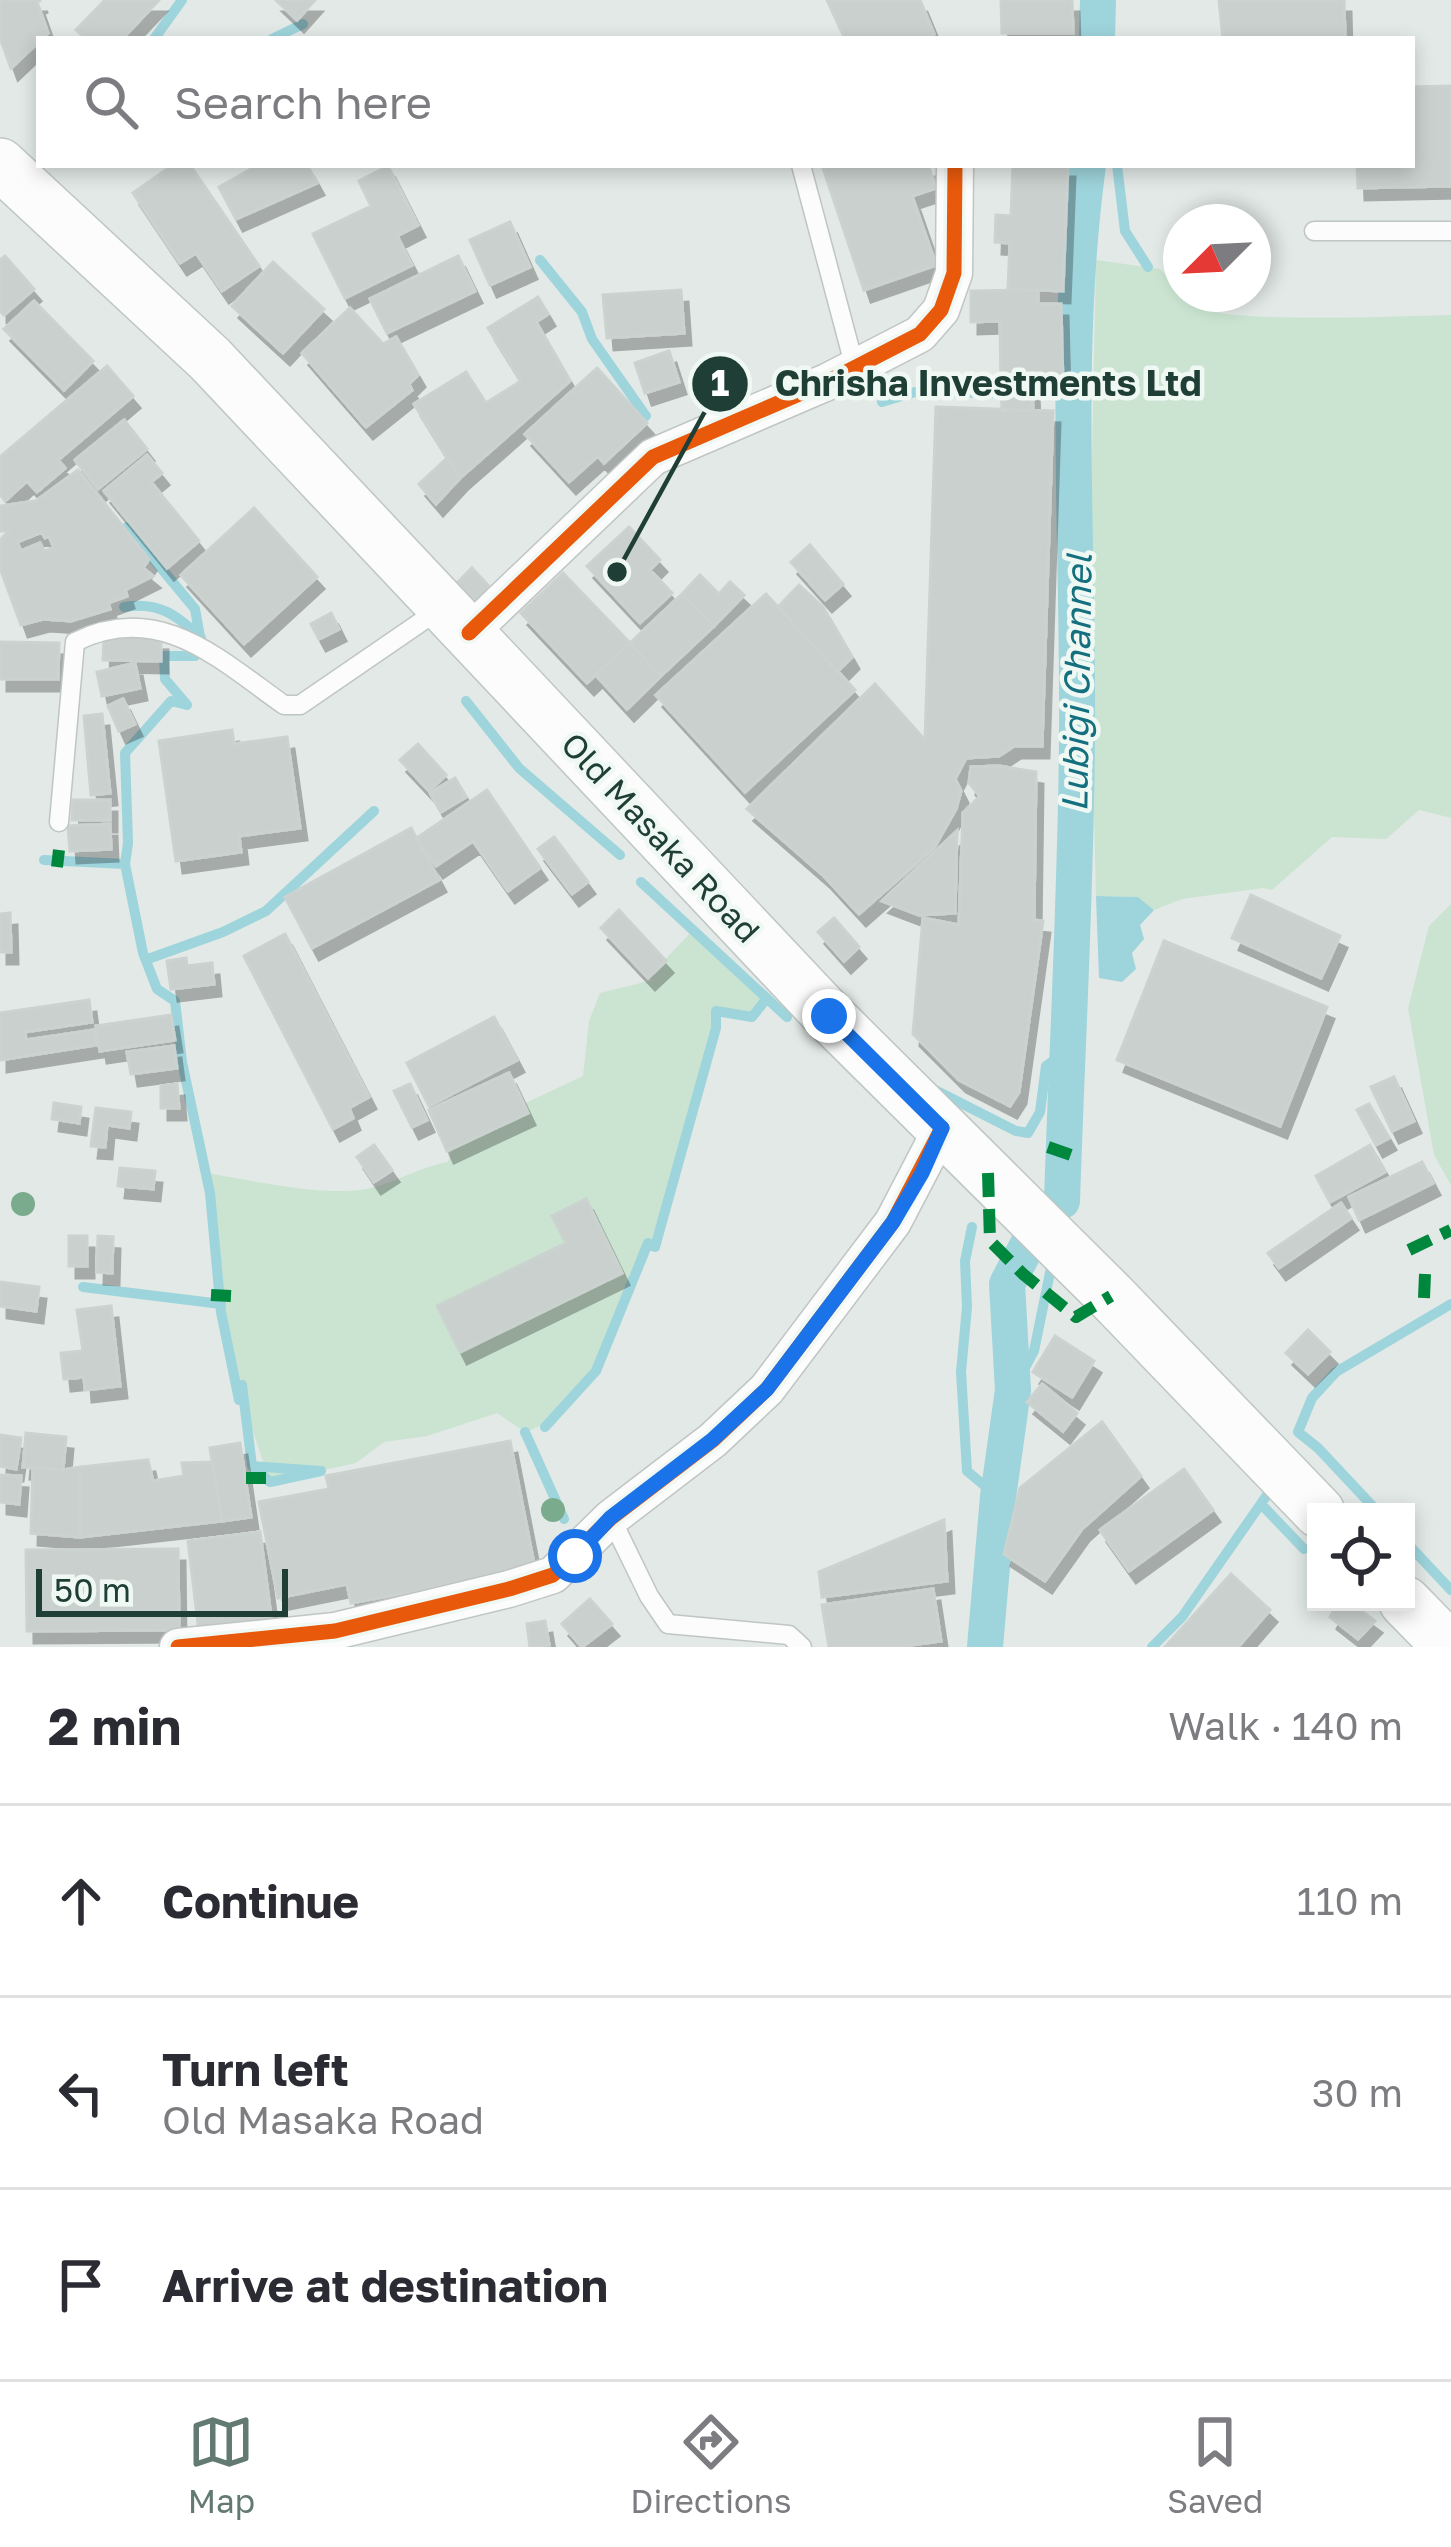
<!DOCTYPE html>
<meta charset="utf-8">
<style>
body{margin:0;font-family:"Golos Text",sans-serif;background:#f7f7f7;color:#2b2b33}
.controls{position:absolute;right:36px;bottom:36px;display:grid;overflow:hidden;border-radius:0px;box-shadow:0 6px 18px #0003}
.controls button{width:108px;height:108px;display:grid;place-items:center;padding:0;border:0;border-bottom:3px solid #e1e1e2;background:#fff;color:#2b2b33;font:60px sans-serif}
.compass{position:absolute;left:1163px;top:204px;width:108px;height:108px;border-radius:50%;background:#fff;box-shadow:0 6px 18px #0003;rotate:246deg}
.scale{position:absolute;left:36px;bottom:30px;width:252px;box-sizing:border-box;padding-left:12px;border:6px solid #1f3e35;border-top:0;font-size:33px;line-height:42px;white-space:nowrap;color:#1f3e35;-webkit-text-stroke:9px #f0f8f4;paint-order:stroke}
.stop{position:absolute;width:36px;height:36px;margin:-27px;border:9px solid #1a73e8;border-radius:50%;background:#fff}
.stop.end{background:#1a73e8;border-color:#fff;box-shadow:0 3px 12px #0008}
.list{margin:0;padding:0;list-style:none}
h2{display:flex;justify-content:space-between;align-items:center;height:156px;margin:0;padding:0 48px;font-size:51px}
h2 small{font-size:39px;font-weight:400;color:#7c7c81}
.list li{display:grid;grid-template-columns:78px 1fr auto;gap:36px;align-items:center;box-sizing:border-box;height:192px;padding:0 48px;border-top:3px solid #e1e1e2}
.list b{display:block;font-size:45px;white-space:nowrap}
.list p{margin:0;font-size:39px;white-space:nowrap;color:#7c7c81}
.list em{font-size:39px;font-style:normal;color:#7c7c81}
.icon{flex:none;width:66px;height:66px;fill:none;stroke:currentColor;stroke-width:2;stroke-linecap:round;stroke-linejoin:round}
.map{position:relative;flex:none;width:1451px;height:1647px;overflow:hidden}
.search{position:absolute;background:#fff;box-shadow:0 6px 18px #0003;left:36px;right:36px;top:36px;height:132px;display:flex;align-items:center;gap:30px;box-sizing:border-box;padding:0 42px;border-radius:0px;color:#7c7c81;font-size:45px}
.sheet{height:732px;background:#fff}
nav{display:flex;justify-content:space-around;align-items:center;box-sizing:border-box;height:168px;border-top:3px solid #e1e1e2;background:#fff;font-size:33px;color:#7c7c81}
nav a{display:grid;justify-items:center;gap:6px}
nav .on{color:#637a73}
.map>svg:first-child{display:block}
</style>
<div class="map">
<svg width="1451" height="1647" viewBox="0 0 1451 1647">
<defs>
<filter id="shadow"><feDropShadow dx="7" dy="12" stdDeviation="0" flood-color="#0004"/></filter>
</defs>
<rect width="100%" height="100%" fill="#e2e9e6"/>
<path fill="#cae4d1" d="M1096,260L1160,269C1174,283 1183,297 1198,307C1226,324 1408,316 1451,315V818L1419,810L1386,839L1332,837L1272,890L1263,888L1182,899L1154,910L1138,897L1096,896L1089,608Z
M1451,904V1185L1434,1155L1408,1008L1429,926Z
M693,930L767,998L752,1017L716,1012V1028C680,1124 630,1402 525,1432L497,1413L427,1436L384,1442L356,1463L270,1482L251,1426L243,1389L239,1400L221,1312L206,1173C250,1180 324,1197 367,1189C395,1183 419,1167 448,1162L455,1136L583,1076L589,1021L600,993L653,980L648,978Z"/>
<path fill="#9ed4dc" d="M1096,896L1138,897L1154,910L1140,925L1144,939L1132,953L1136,969L1122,982L1099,978Z"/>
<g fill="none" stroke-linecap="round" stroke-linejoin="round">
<path stroke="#9ed4dc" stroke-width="10" d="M154,39L182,0
M272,39L303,24
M1117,165L1125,231L1148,267
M540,260L582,312L592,339L646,416
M882,402L915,392L992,393
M127,527L195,609L200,637
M124,607C158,601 177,615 201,638L195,656H164L165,679L187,705L171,701L125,753L128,843L125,864
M466,701L519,768L620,855
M44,860L125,864L143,953L157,989L175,1001L182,1062L210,1193L221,1312L239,1400L242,1385L252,1466L270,1482L321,1471L252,1466
M641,882L787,1017
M148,959L223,932L266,911L374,811
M933,1089L1016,1131L1028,1133L1040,1112L1046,1066L1067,1051
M972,1227L965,1261L967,1307L961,1372L967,1471L998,1497
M83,1287L221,1304
M1013,1390L1034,1351L1052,1263
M545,1427L596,1371L648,1243L655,1247L716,1028V1011L752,1017L767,998
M525,1432L564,1519
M1261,1504L1304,1549
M1378,1512L1318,1448L1298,1432L1312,1398L1336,1372L1451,1304
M1406,1542L1451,1590
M1152,1647L1182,1617L1274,1485"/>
<path stroke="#9ed4dc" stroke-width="36" d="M1097,39L1098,0
M1062,1201C1067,1046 1076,892 1077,737C1079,546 1062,355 1088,165
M985,1647L998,1497L1013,1390L1007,1284L1028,1244"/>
</g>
<path fill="#c9d0cd" stroke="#cbd2cf" stroke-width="3" fill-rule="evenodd" filter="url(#shadow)" d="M0,0H41L37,2L48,33L11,68L0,38Z
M105,0H159L122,39H86L76,30Z
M276,0H315L297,20Z
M827,0H920L934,34L923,39H845Z
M1001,0H1072L1073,33H1002Z
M1219,0H1344L1345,39H1223Z
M1451,86V186L1358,188L1357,165H1412V87Z
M173,165H190L259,266L222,291L196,253L180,263L133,193Z
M258,165H307L317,183L236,219L219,187Z
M822,165H928L936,188L912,196L936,265L864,290Z
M1013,165H1068L1063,291L1008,289L1010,243L995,242L996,215L1011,216Z
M388,166L418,225L397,236L412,265L345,298L313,234L371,206L359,181Z
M510,222L530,267L490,285L470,240Z
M5,256L34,289L4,315L0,311V260Z
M458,256L475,291L387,333L370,299Z
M273,262L324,309L283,353L232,306Z
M681,290L684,333L607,338L603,295Z
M1038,290V304H1061L1063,384L1001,385L1000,321L971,322V291Z
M538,297L548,314L536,322L570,381L460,478L414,404L466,372L486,403L521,381L488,328Z
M34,301L93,361L64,390L4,329Z
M350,308L383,344L396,337L418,375L409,384L412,390L366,427L302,353Z
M669,351L679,382L645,393L635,363Z
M107,366L133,396L58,460L65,468L37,492L27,481L5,501L0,494V457Z
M597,368L647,423L604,463L598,456L569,482L525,434Z
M1032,384L1033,410L1002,411L1001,385Z
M936,407L1053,411L1042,746H1014L999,756L966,758L955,779L961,791L956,809L934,848L859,914L823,875L747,809L875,684L925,740Z
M124,420L147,449L98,489L75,460Z
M147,455L162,473L151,482L199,541L167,568L104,491Z
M447,458L460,478L436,504L419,484Z
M78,470L149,559L143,568L153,576L125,590L127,596L108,603L110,609L71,621L43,619L21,625L0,568V540L9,531H0V506L36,501ZM42,532L45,538L49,536L54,548L44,551L40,543L21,551L17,542Z
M254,508L317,577L244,644L181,575Z
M629,527L660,560L650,570L672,593L640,623L587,566Z
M810,545L843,584L825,600L791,562Z
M472,568L496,594L482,608L457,583Z
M563,573L630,643L587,683L521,613Z
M700,575L719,594L730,582L744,595L714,626L682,594Z
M799,585L823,607L852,657L837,672L778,607Z
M682,594L714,626L661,676L630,643Z
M766,594L855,690L745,792L656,695Z
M331,613L339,629L319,639L311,624Z
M104,637L161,638V661L103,660Z
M0,642L59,643L58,679H0Z
M630,643L661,676L627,709L595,674Z
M135,663L140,688L102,696L97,672Z
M123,699L135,724L119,731L108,706Z
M102,714L110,793L91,795L84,716Z
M232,730L234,744L287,737L300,828L239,836L241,852L176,861L159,741Z
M418,744L446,775L429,791L400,760Z
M999,766L1036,772L1034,920L1043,921L1019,1092L1010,1106L959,1080L913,1034L923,918L959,925L963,813L980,796L969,783L971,767Z
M455,778L466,797L441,812L430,793Z
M487,790L540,868L508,891L473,841L436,866L417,838Z
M73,800H110V820H72Z
M110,824L111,849L70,851L68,826Z
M411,828L439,880L312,948L285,897Z
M957,831L955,913L919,915L882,901Z
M554,837L588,882L572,894L538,849Z
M1251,895L1340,936L1321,978L1232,938Z
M619,910L666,961L648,978L601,928Z
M10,913L11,952H0V914Z
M834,918L859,947L844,961L818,932Z
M285,934L369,1097L349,1108L353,1118L333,1129L244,956Z
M1164,941L1327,1007L1280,1126L1117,1060Z
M186,958L187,966L212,963L214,984L171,989L167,961Z
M89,1000L92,1022L25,1032L26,1040L94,1030L96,1045L0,1060V1013Z
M171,1015L175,1040L100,1051L96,1026Z
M494,1017L517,1060L429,1106L407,1063Z
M174,1046L177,1068L131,1074L127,1052Z
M509,1073L528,1113L447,1151L429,1110Z
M1394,1077L1414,1121L1392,1131L1371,1087Z
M177,1084L179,1108H161V1086Z
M410,1084L427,1120L412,1127L394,1091Z
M54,1103L81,1107L79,1123L52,1119Z
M1369,1104L1389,1138L1376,1145L1357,1110Z
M96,1108L131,1112L129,1128L107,1125L105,1147L91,1146Z
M374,1145L392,1170L374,1182L357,1157Z
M1370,1145L1385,1172L1330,1202L1316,1176Z
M1422,1162L1433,1183L1359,1220L1349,1197Z
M120,1168L155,1171L153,1189L118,1186Z
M586,1199L622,1273L460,1352L437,1306L566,1243L552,1216Z
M1341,1203L1351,1218L1279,1268L1268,1253Z
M69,1236H87V1266H69Z
M98,1236L113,1237L112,1273L97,1272Z
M0,1282L39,1287L36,1311L0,1306Z
M111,1306L120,1386L85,1390L84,1377L64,1379L61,1353L83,1351L77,1310Z
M1308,1330L1330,1352L1308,1374L1286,1353Z
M1055,1336L1094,1361L1072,1397L1033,1372Z
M1042,1384L1077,1413L1063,1431L1027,1402Z
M1102,1422L1141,1476L1082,1529L1045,1581L1004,1554L1020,1488Z
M26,1433L66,1437L63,1470L23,1467Z
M0,1435L21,1438L16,1469L0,1466Z
M510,1441L535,1569L351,1603L347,1584L278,1598L259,1502L329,1489L326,1476Z
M240,1443L251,1517L222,1521L210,1448Z
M148,1460L153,1481L184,1476L182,1463L213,1462L222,1521L80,1537V1467Z
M33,1467L63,1470L80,1467V1537L31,1533Z
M1184,1469L1213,1510L1129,1571L1100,1530Z
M0,1475L21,1476L19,1504L0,1502Z
M944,1520L947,1581L822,1597L819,1572Z
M260,1532L272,1624L199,1632L188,1541Z
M178,1549L179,1630L27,1631L26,1550Z
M1231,1574L1270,1610L1238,1647H1165Z
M933,1589L941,1641L897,1647H829L822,1605Z
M590,1599L612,1624L582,1647L562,1624Z
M1338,1602H1349L1375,1621L1358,1639L1330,1617Z
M545,1621L549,1645L530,1647L527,1624Z"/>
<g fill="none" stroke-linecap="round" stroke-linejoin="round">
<defs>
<path id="service" d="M801,165L855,368
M1314,231H1451
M59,822L75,642C159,600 219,659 284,705H300L440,609
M611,1518L649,1596L668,1624L789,1635L802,1647"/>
<path id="minor" d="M469,633L653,457L827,382L920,334L941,310L954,273L955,165
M178,1647L335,1631L509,1589L553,1575L611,1518L713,1440L767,1389L893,1222L942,1128"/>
<path id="secondary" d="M0,164L210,359L829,1016L1111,1296L1319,1512
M1405,1602L1449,1647"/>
</defs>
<use href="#service" stroke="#bfc6c3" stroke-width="21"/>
<use href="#minor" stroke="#bfc6c3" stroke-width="39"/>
<use href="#secondary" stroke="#bec7c3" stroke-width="54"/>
<use href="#service" stroke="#fbfcfb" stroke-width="18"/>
<use href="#minor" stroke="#fbfcfb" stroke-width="36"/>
<use href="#secondary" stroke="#fbfcfb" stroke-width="51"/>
<path stroke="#00873e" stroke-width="12" stroke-dasharray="24 12" stroke-linecap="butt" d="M57,867L59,850
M1048,1147L1074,1156
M988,1173L990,1241L1023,1274L1076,1317L1111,1296
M1409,1250L1451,1230
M211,1295L231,1296
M1424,1298L1425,1274
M246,1478H266"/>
<defs>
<path id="cycleway" d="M469,633L653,457L827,382L920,334L941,310L954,273L955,165
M178,1647L335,1631L509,1589L553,1575L611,1518L713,1440L767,1389L893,1222L942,1128"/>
</defs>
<use href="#cycleway" stroke="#f0f8f4" stroke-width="22"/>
<use href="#cycleway" stroke="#e8590c" stroke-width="15"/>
</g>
<g fill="#7aab8d">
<circle cx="23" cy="1204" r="12"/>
<circle cx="553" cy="1510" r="12"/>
</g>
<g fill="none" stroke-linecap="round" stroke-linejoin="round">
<path stroke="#1a73e8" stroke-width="15" d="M575,1556L610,1518L712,1440L767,1389L893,1222L922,1173L942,1128L829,1016"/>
</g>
<g text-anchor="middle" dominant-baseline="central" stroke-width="9" stroke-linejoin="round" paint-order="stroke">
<g font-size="33" fill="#1f3e35" stroke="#f0f8f4">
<text transform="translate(661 837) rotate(47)">Old Masaka Road</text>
</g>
<g font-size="36" font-style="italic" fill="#146f7f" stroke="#f0f8f4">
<text transform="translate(1076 683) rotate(-89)">Lubigi Channel</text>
</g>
</g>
<path fill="none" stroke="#1f3e35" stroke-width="4.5" d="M617 572L720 384"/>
<g fill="#1f3e35" stroke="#f0f8f4" stroke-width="4.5">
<circle cx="617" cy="572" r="12"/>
<circle cx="720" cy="384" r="30"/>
</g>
<g font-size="36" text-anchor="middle" font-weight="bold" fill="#fff">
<text x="720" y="396">1</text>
</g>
<g font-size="36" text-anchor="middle" font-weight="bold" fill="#1f3e35" stroke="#f0f8f4" stroke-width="9" stroke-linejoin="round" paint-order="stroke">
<text x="988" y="396">Chrisha Investments Ltd</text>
</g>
</svg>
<div class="controls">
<button><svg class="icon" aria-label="locate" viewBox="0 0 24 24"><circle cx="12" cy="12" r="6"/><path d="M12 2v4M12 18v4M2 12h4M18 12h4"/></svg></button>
</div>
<svg class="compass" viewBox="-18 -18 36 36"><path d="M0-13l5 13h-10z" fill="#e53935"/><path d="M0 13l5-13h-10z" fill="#7c7c81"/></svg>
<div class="scale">50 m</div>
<div class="stop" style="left:575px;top:1556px"></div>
<div class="stop end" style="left:829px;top:1016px"></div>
<div class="search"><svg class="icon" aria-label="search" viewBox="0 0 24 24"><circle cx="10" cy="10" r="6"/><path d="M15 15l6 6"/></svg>Search here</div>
</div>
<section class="sheet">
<h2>2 min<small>Walk · 140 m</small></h2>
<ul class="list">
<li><svg class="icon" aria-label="ahead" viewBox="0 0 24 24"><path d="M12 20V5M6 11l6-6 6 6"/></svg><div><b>Continue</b></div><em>110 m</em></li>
<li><svg class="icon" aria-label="left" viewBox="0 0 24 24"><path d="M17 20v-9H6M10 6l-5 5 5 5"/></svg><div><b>Turn left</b><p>Old Masaka Road</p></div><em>30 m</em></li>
<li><svg class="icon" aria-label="arrive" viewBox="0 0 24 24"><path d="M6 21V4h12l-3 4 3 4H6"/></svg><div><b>Arrive at destination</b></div></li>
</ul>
</section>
<nav>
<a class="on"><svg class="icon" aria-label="map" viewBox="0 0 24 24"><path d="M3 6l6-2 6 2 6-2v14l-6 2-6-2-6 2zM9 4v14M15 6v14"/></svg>Map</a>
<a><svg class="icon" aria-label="directions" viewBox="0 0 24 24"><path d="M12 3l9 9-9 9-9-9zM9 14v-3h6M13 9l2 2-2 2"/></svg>Directions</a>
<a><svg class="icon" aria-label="saved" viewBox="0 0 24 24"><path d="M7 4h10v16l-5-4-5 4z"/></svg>Saved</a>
</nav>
